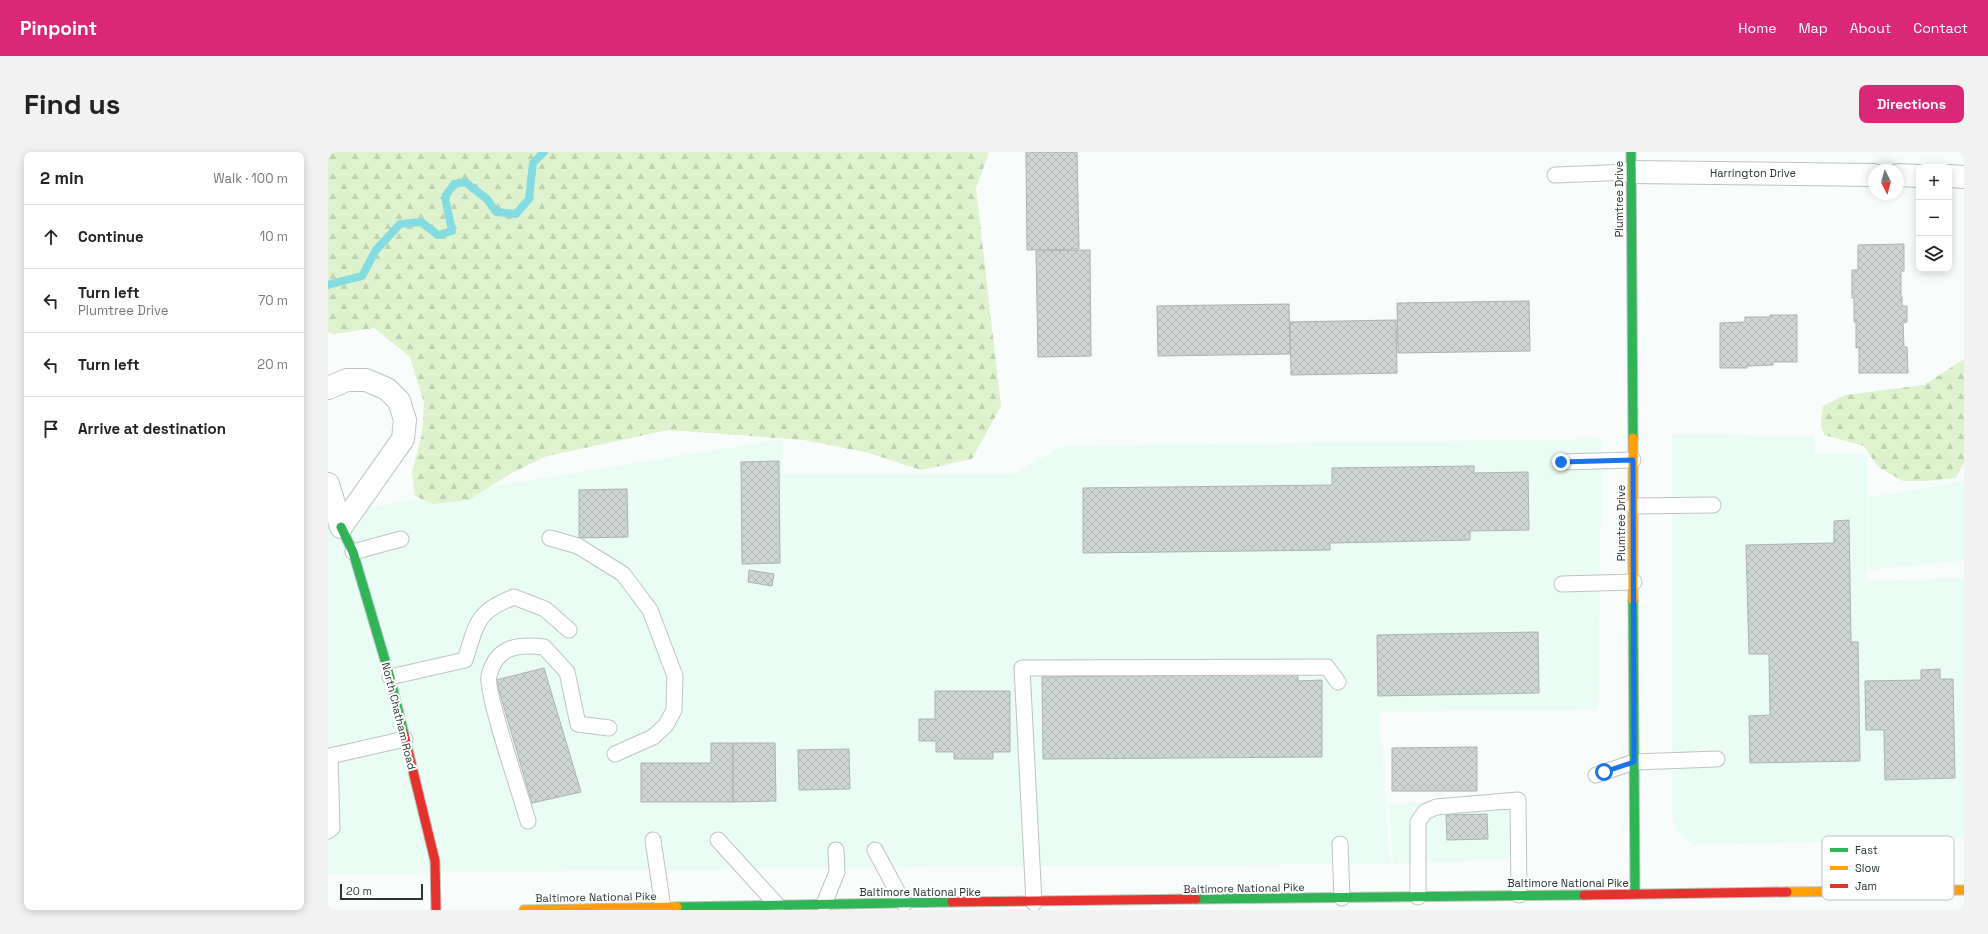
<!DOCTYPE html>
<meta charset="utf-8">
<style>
body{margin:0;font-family:"Space Grotesk",sans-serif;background:#f2f2f2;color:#222}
.controls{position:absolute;right:12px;top:12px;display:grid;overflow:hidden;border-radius:8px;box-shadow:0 2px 10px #0003}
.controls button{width:36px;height:36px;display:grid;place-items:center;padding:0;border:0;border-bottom:1px solid #e0e0e0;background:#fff;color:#222;font:20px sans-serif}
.compass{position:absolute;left:1540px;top:12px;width:36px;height:36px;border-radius:50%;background:#fff;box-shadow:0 2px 10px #0003;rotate:174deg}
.scale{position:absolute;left:12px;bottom:10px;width:83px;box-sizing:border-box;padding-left:4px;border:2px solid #293630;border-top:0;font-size:11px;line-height:14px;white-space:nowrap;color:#293630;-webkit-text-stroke:3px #fff;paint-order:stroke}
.stop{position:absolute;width:12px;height:12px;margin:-9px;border:3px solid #1a73e8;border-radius:50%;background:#fff}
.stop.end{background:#1a73e8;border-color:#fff;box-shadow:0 1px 4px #0008}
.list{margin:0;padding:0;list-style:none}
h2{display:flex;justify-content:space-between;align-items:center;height:52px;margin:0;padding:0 16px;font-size:17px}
h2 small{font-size:13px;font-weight:400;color:#767676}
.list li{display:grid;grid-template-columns:26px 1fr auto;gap:12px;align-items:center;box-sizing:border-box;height:64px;padding:0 16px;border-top:1px solid #e0e0e0}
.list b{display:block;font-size:15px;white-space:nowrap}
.list p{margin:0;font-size:13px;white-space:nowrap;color:#767676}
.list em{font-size:13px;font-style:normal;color:#767676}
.icon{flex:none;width:22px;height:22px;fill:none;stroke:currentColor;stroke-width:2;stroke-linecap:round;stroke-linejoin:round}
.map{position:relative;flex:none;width:1636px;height:758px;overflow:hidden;border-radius:8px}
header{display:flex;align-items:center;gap:24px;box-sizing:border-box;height:56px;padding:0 20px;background:#db2777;color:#fff}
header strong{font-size:19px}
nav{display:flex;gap:22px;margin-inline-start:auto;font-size:14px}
.intro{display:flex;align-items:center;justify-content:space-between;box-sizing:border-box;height:96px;padding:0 24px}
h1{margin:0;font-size:28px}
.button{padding:10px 18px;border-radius:8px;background:#db2777;color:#fff;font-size:14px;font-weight:700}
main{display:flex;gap:24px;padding:0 24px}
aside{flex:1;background:#fff;border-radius:8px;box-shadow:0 2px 10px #0003}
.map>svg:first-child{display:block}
</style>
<header>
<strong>Pinpoint</strong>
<nav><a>Home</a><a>Map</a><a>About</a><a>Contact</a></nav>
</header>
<div class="intro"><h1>Find us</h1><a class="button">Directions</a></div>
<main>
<aside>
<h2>2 min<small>Walk · 100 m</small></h2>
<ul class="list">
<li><svg class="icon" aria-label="ahead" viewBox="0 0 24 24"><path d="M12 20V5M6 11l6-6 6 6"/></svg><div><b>Continue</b></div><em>10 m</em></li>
<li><svg class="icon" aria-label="left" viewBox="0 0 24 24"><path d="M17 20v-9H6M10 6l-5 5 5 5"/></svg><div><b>Turn left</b><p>Plumtree Drive</p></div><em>70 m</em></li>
<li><svg class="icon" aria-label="left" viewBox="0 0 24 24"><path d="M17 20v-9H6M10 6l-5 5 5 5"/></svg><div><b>Turn left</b></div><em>20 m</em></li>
<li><svg class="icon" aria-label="arrive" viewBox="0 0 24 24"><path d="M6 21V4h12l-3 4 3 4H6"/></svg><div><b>Arrive at destination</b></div></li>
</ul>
</aside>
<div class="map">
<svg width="1636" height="758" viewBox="0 0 1636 758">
<defs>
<pattern id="forest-firs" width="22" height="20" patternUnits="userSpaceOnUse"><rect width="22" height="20" fill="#def3cd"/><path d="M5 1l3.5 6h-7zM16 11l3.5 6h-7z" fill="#bed1b0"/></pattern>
<pattern id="building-cross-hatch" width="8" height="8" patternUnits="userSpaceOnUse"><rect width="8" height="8" fill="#ced7d5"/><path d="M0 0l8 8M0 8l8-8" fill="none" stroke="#b1b9b7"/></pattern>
</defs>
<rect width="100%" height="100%" fill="#f8fcfa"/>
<path fill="#e9fdf4" d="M1344,282L1486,284V303H1539V429L1636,426V687L1365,693L1349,679L1344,657Z
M454,287L455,321H687L735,294L1274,287L1270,557L1051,560L1062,712L591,715L0,722V352L47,354Z
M1636,329V408L1540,418V346Z
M1185,645L1187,707L1065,712L1061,652Z"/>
<path fill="url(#forest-firs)" d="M0,0H661L648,36L673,254L644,307L593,318L541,301L476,288L340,278L219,304L183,321L141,348L105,352L87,344L84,320L94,282L96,251L82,205L46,176L6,182L0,180Z
M1636,207V311L1628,326L1598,329H1575L1550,315L1536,294L1496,283L1493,272L1495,254L1517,243L1596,233Z"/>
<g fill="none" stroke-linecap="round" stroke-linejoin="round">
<path stroke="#85dbe2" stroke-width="8" d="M0,133L34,124L48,98L72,72L93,70L110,83L124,79L117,45L126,32L137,30L159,47L168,60L188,62L201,47L205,11L216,0"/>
</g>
<path fill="url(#building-cross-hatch)" stroke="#aab3b1" d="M698,0H749L751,97L699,98Z
M1576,92V119H1573V144L1574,145V154H1579V170L1575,171L1576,195H1579L1580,221H1531V195L1528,196V170H1526V146H1524V118H1530V93Z
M762,98L763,204L710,205L708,99Z
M1201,149L1202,199L1070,201L1069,151Z
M961,152L962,202L830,204L829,154Z
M1442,163H1469V210H1445V213L1419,214V216H1392V171L1417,170V165H1442Z
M1068,168L1069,221L963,223L962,170Z
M451,309L452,411L414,412L413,310Z
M1146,314V321L1200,320L1201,378L1142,379V388L1002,391V398L755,401V336L1004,333V316Z
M299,337L300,385L251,386V338Z
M1521,368L1523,490H1530L1532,609L1422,611L1421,564L1442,563L1441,502H1421L1418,393L1506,391V369Z
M421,418L446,422L444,434L420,430Z
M1210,480L1211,541L1050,544L1049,483Z
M216,516L253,640L204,651L168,528Z
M1612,517V527H1625L1627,626L1557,628L1556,578H1538L1537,529L1593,528V518Z
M970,522V529L994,528V605L715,607L714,525Z
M607,539H682V600H665V607H626V600H608V589H591V567H607Z
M383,591H405V650H313V611H383Z
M405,591H447L448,649L405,650Z
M1149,595V639H1064V596Z
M521,597L522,637L471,638L470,598Z
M1159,662L1160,687L1119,688L1118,663Z"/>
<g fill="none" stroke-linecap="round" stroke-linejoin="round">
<defs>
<path id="lane" d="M1227,23L1303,20
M1233,310L1305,308
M1305,354L1385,353
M222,386L250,394L295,422L322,458L347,524L346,558L338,573L325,585L287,602
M25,400L73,387
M1234,432L1306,430
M62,525L137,508C149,472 147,460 186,445L217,457L241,478
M1268,623L1306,610L1389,607
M200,669C194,647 157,539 161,524C168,494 190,492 216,495L239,520L250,572L281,576
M0,679L4,676L2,604L77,587
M325,688L335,756
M390,688L450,754
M1012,692L1014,746
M547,698L576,752
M1090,745V670L1097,660L1108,655L1190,648L1191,743
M706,751L694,516L999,515L1010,530
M496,752L509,720L508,698"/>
<path id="street" d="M1303,20L1546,23
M1570,23L1591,24
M1621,24L1636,25
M0,236L19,228H38L59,237L71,249L77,268L75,287L13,375L0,332"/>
<path id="fast" d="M1303,0L1305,286
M13,375L25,400L62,525L76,582
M1305,448L1307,742
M868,747L1256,743
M349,755L624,750"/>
<path id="slow" d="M1305,286V448
M1459,740L1636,738
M196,758L349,755"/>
<path id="jam" d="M76,582L107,709L108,758
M1256,743L1459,740
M624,750L868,747"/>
</defs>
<use href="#lane" stroke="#bdc4c0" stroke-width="17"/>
<use href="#street" stroke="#bdc4c0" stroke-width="24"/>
<use href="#fast" stroke="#bdc4c0" stroke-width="11"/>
<use href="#slow" stroke="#bdc4c0" stroke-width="11"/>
<use href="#jam" stroke="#bdc4c0" stroke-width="11"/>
<use href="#lane" stroke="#fefffe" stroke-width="15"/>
<use href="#street" stroke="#fefffe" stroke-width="22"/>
<use href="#fast" stroke="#30b455" stroke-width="9"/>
<use href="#slow" stroke="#ff9f0a" stroke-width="9"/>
<use href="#jam" stroke="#e5322d" stroke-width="9"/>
</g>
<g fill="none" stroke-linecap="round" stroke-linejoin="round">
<path stroke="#1a73e8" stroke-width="5" d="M1233,310L1305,308L1306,610L1276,620"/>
</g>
<g text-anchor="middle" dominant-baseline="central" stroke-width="4" stroke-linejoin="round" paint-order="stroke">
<g font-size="11" fill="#293630" stroke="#fff">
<text x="1425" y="21">Harrington Drive</text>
<text transform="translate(1291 47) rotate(-90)">Plumtree Drive</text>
<text transform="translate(1293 371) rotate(-90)">Plumtree Drive</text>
<text transform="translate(71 564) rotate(76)">North Chatham Road</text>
<text x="1240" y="731">Baltimore National Pike</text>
<text transform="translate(916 736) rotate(-1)">Baltimore National Pike</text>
<text x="592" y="740">Baltimore National Pike</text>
<text transform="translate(268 745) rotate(-1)">Baltimore National Pike</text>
</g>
</g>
<rect x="1494" y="684" width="132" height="64" rx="6" fill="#fff" stroke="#bfc3c1" stroke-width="1"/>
<rect x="1502" y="696" width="18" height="4" fill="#30b455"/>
<rect x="1502" y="714" width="18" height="4" fill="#ff9f0a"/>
<rect x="1502" y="732" width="18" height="4" fill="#e5322d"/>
<g font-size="11" fill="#293630">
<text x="1527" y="702">Fast</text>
<text x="1527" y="720">Slow</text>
<text x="1527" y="738">Jam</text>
</g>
</svg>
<div class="controls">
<button>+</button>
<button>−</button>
<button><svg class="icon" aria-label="layers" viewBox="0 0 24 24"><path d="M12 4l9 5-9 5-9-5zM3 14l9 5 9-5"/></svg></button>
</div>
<svg class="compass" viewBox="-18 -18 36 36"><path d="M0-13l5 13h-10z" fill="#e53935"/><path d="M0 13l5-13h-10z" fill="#767676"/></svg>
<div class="scale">20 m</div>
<div class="stop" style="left:1276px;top:620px"></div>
<div class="stop end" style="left:1233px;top:310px"></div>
</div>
</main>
